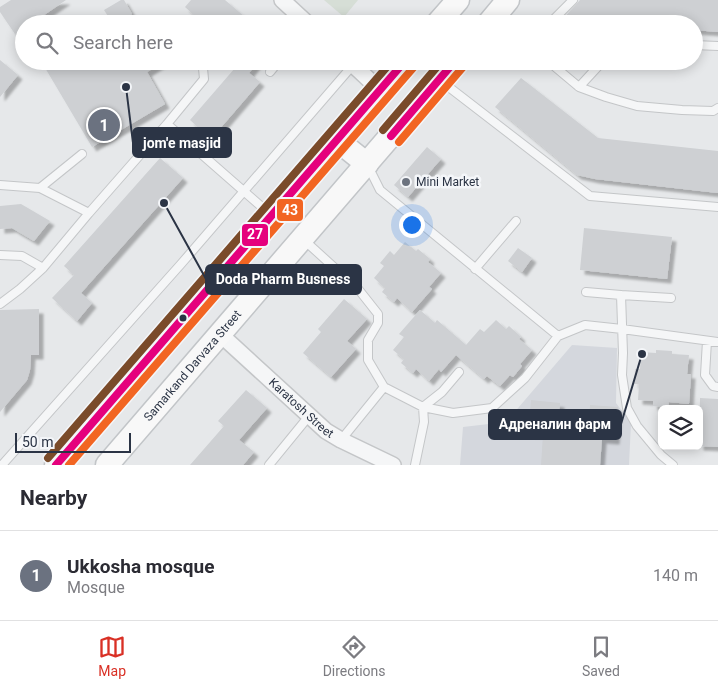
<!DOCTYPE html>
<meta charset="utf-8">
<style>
body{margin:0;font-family:Roboto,sans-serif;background:#f7f7f7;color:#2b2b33}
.controls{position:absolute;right:15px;bottom:15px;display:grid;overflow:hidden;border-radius:8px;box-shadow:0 2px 12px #0003}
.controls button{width:45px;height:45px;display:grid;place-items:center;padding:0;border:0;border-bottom:1px solid #e1e1e2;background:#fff;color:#2b2b33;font:25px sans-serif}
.scale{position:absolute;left:15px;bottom:12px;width:116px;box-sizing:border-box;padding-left:5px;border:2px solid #2b3445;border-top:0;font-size:14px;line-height:18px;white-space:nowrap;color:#2b3445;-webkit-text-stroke:4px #f4f6f9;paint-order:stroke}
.you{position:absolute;left:411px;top:224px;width:18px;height:18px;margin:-12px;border:4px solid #fff;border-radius:50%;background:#1a73e8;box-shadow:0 0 0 8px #1a73e833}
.badge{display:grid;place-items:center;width:32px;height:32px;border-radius:50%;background:#d93025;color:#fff;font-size:16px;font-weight:700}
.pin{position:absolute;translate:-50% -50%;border:2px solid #fff;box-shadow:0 1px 5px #0006}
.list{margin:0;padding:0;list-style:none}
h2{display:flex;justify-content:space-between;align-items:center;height:65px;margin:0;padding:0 20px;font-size:21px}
h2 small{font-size:16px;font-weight:400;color:#7c7c81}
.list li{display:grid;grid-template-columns:32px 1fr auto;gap:15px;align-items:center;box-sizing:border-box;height:90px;padding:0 20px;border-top:1px solid #e1e1e2}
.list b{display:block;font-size:19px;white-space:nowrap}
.list p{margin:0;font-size:16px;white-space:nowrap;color:#7c7c81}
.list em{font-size:16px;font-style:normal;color:#7c7c81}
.icon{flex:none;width:28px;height:28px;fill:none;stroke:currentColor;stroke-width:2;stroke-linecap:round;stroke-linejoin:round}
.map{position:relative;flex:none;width:718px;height:465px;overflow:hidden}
.search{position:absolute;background:#fff;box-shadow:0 2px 12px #0003;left:15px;right:15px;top:15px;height:55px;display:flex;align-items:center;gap:12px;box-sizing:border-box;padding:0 18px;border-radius:28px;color:#7c7c81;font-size:19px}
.sheet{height:155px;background:#fff}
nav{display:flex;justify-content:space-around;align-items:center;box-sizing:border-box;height:70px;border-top:1px solid #e1e1e2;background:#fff;font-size:14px;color:#7c7c81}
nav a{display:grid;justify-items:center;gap:2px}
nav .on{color:#d93025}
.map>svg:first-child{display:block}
</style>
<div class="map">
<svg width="718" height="465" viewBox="0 0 718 465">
<defs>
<filter id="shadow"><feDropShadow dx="4.5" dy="4.5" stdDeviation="1" flood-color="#0004"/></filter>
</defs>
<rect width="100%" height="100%" fill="#e6e8ea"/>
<path fill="#d4d7dd" d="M572,345L617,348L616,403L631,423L629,465H460L463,427L506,422Z"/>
<path fill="#d6ded6" d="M324,0H358L344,17Z"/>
<path fill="#ced0d3" filter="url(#shadow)" d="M11,0H66L31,24H24V29L15,34L0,12V7Z
M121,0H124L132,14L125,18L128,24H113L104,10Z
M191,0H225L253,24H204L185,7Z
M580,0H718V32L694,30V24H558Z
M0,60L18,75L0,97Z
M52,61H165L147,72L165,104L92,147L44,66Z
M241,61H259L249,73L260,82L211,139L190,120Z
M521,78L598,138L718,151V193L595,179L577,175L495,107Z
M427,147L441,159L408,197L394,185Z
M160,158L183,178L81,293L92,303L77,321L52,298L74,275L64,266Z
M21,204L50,221L34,241L12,228L0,229V206Z
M584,228L672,237L667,279L580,270Z
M405,242L416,251L418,249L430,259L428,262L441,273L429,287L432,289L412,312L397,298L394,302L382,292L385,288L374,278L384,266L380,263L390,251L394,255Z
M518,248L532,258L522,272L508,261Z
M344,299L367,319L347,341L356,349L331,377L303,353L321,332L318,329Z
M39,309V355H31L30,370L27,380L0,412V310Z
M420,310L435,323L437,320L466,345L480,329L484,332L496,320L506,329L509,326L521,337L519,339L532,350L520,364L522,366L513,377L510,375L500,386L487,376L484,379L456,355L441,372L439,369L429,381L416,369L413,373L401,363L404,359L393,350L404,337L399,334Z
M656,350L672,351V354L689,355L687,374H691L689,404L669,402L668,407L653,406V401L638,400L639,384H634L635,369H640L641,352L656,353Z
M246,390L267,408L239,440L254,452L243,465H190L224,426L218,421Z
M700,398L718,399V447L699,446Z
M531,400L560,403L559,415L589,418L590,405L618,407L615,440L602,439L600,465H541L543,434L528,433Z"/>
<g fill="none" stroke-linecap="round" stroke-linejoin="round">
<defs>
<path id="service" d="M549,24L573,0
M694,45L718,46
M199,61L203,68L204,79L167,124L271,215
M548,61L579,87L603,61
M270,72L279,61
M441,81L590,196L718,207
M579,87L606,97L637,106L682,110L713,111L718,108
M368,166L380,190L558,336L585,325L622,329L718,342
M0,185L40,188L82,154
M89,213L167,124
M304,240L359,290L378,314V323L368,340V360L384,387L423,407L453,413L492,408L525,378L558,336
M0,255L22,256L43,268
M475,269L516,221
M586,292L621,295L623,353L622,375L627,408L637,426L661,455L673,465
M621,295L671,298
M0,304L20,289L43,268L89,213L40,188
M707,341L705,375L713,386L718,387
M423,407L442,392L459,372
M341,440L384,387
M2,465L181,264L353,65
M269,465L309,416
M415,465L424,422L423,407"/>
<g id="minor">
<path d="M282,0L308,24"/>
<path d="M349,61L380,90"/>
<path id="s1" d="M220,334L326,431L341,440L393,465"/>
</g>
<g id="primary">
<path d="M437,24L458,0"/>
<path d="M488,24L508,0"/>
<path d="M337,140L367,164"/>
<path d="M56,465L405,61"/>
<path id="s2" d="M107,465L455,61"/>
</g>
</defs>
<use href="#service" stroke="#c4c6c8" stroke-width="10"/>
<use href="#minor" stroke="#c4c6c8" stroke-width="18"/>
<use href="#primary" stroke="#c2c5c8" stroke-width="25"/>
<use href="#service" stroke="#f5f6f7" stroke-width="8"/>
<use href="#minor" stroke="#f5f6f7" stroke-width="15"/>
<use href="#primary" stroke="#f8f8f8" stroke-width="22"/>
<defs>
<path id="bus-1" d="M391,136L455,61
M56,465L405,61"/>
<path id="bus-2" d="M399,142L463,67
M69,465L413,68"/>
<path id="bus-3" d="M383,130L442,61
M48,458L392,61"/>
</defs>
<use href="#bus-1" stroke="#f4f6f9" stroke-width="11"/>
<use href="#bus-2" stroke="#f4f6f9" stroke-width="11"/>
<use href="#bus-3" stroke="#f4f6f9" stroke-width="11"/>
<use href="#bus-1" stroke="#e5007d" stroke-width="8"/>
<use href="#bus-2" stroke="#f26522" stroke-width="8"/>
<use href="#bus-3" stroke="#7a4b2a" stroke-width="8"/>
</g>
<circle fill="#6c737f" stroke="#f4f6f9" stroke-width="2" cx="406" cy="182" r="5"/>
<circle fill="#2b3445" stroke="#f4f6f9" stroke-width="2" cx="183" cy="318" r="4.5"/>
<g text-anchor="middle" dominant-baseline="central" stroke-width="5" stroke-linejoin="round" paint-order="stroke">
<g font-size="12" fill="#2b3445" stroke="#f4f6f9" text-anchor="start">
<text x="416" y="182">Mini Market</text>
</g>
<g font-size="12" fill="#2b3445" stroke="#f4f6f9">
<text stroke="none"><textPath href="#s2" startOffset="131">Samarkand Darvaza Street</textPath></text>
<text stroke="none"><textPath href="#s1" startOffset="110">Karatosh Street</textPath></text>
</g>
</g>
<path fill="none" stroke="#2b3445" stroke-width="2" d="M126 87L133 143M164 203L206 279M642 354L621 424"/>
<g fill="#2b3445" stroke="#f4f6f9" stroke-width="2">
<circle cx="126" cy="87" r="5"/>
<circle cx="164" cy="203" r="5"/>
<circle cx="642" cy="354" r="5"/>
</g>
<g fill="#2b3445" stroke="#2b3445" stroke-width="2">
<rect x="133" y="128" width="98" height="29" rx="5"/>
<rect x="206" y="265" width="155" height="29" rx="5"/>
<rect x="489" y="410" width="132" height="29" rx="5"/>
</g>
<g font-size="14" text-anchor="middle" font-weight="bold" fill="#fff">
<text x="182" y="148">jom'e masjid</text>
<text x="283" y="284">Doda Pharm Busness</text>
<text x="555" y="429">Адреналин фарм</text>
</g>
<g stroke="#f4f6f9" stroke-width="2">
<rect x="276" y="198" width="28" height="24" rx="5" fill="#f26522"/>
<rect x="241" y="223" width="28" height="24" rx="5" fill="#e5007d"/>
</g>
<g font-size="14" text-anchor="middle" font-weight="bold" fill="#fff">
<text x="290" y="215">43</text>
<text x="255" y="239">27</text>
</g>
</svg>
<div class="controls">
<button><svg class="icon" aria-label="layers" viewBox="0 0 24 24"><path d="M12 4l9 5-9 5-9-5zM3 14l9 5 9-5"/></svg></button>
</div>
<div class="scale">50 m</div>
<div class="you"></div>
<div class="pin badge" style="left:104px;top:125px;background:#6b7280">1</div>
<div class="search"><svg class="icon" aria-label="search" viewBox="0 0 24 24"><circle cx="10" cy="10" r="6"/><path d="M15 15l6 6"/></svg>Search here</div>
</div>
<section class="sheet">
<h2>Nearby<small></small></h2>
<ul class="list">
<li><span class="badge" style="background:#6b7280">1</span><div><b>Ukkosha mosque</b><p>Mosque</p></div><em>140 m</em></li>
</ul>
</section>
<nav>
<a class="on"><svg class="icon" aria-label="map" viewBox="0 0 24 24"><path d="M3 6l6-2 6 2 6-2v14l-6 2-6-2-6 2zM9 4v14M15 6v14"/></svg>Map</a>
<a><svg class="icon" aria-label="directions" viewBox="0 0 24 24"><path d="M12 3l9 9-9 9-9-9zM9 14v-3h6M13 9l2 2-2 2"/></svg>Directions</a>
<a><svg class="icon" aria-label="saved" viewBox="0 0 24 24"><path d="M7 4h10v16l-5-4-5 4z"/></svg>Saved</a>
</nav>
